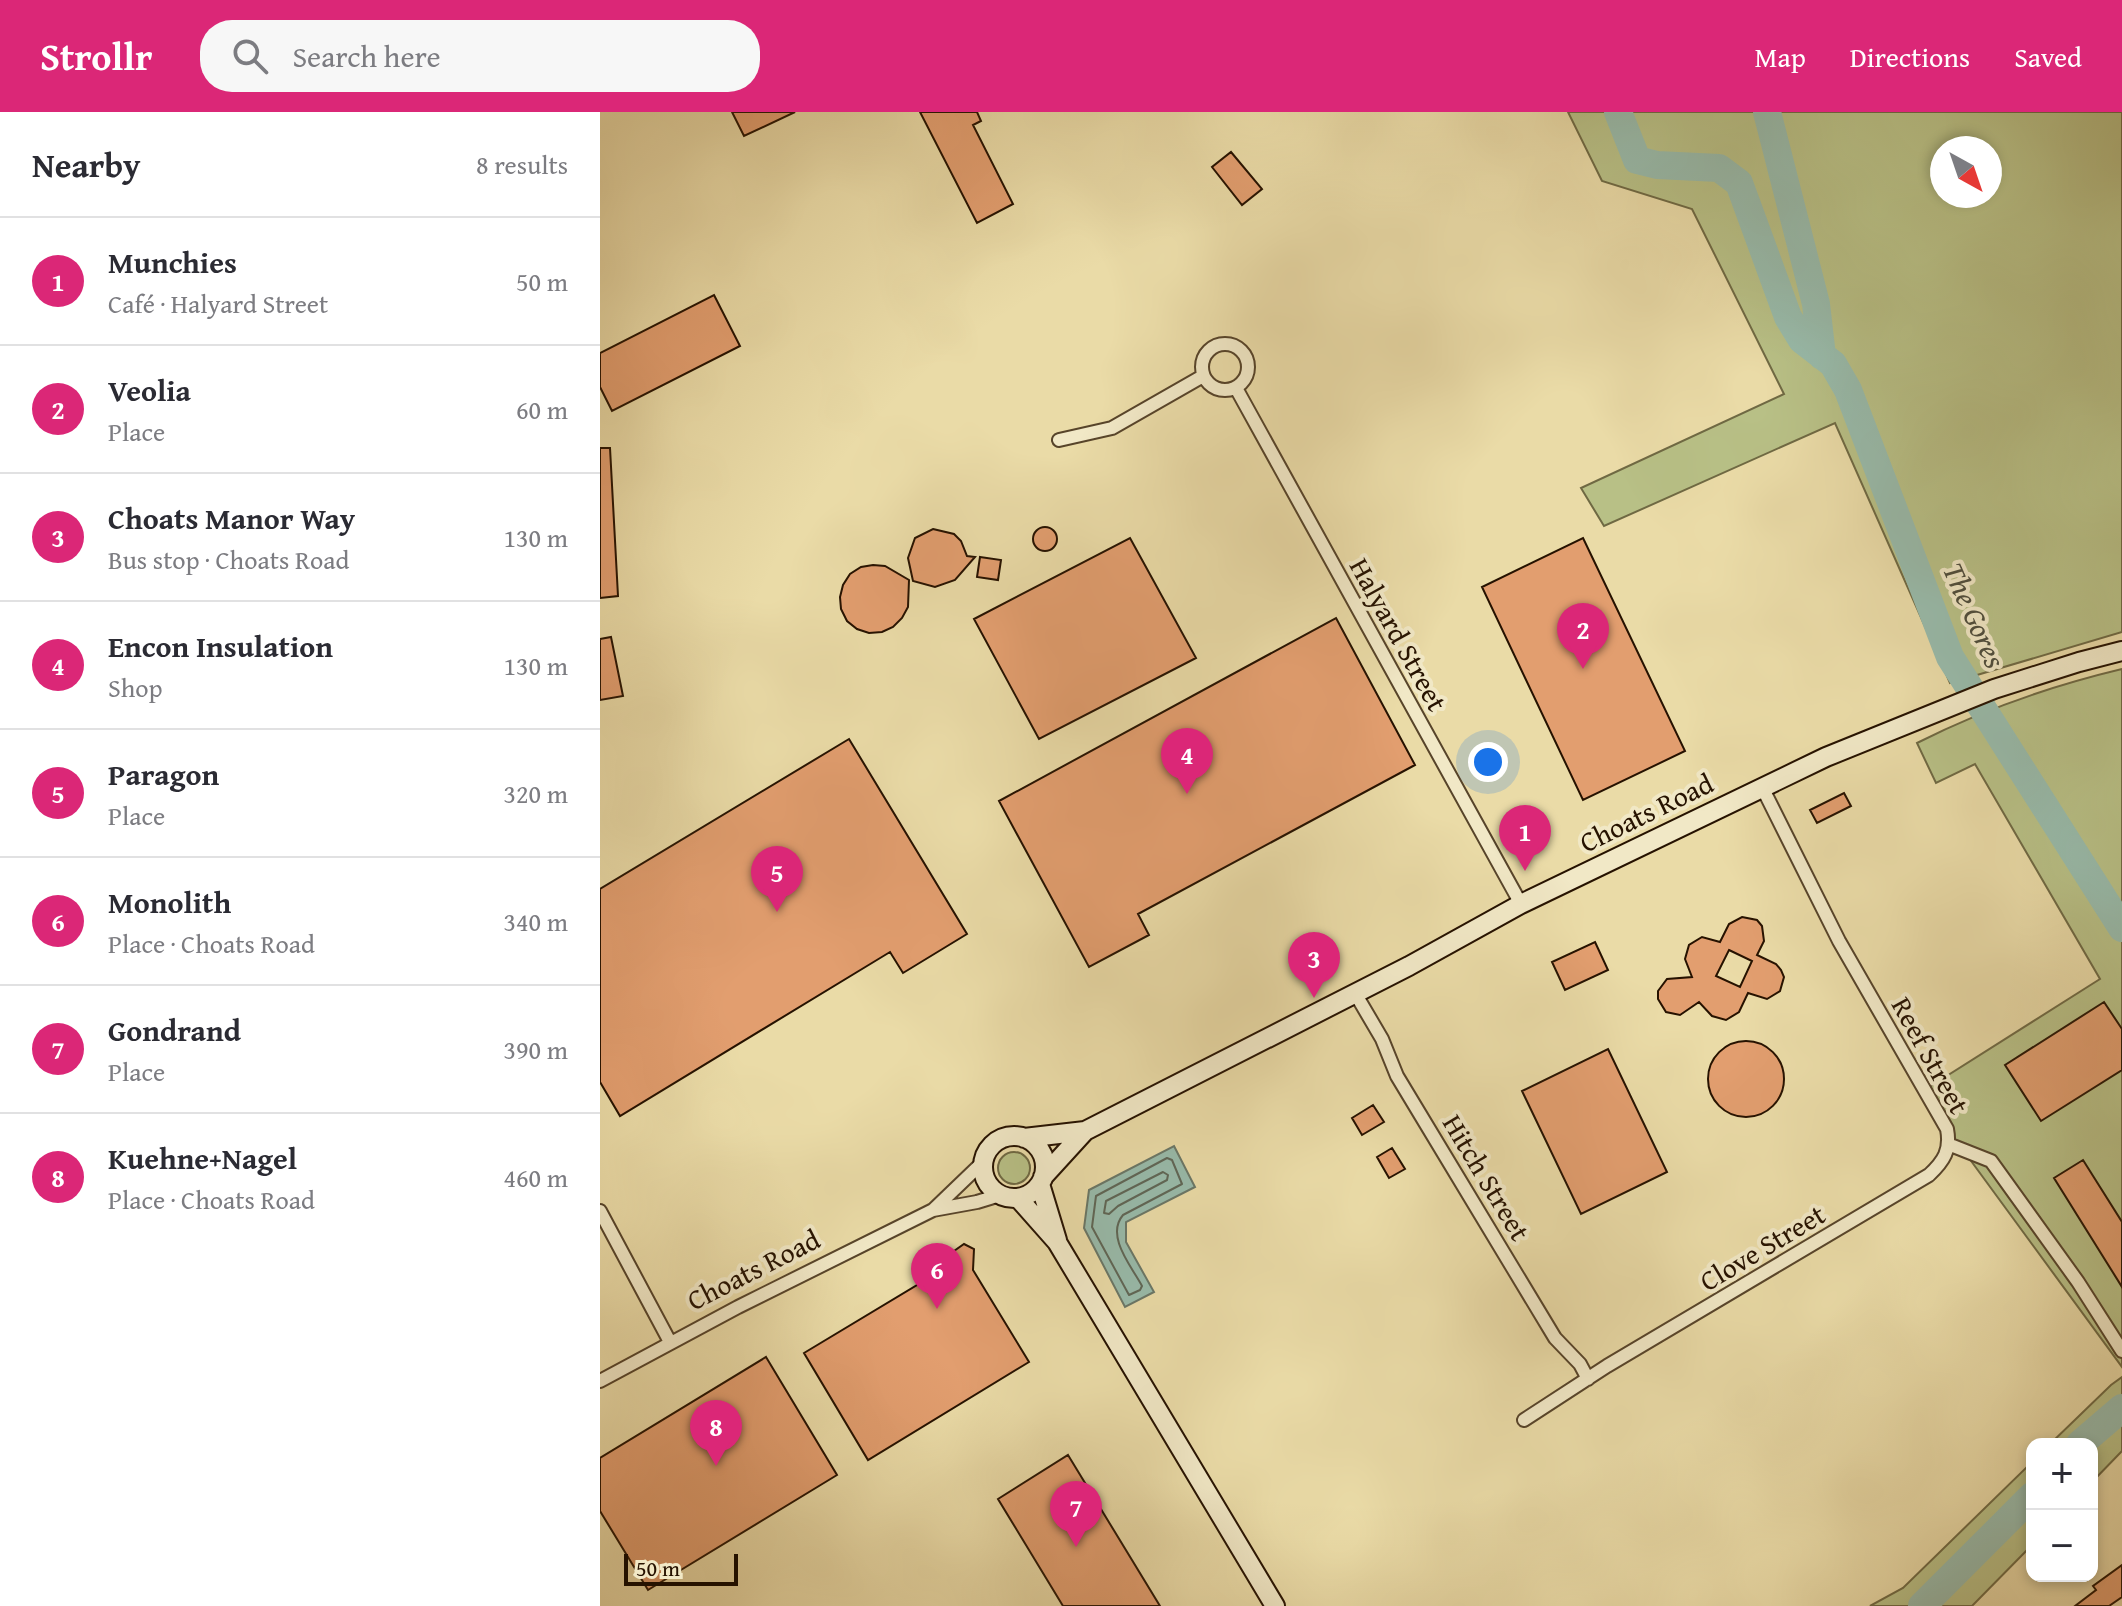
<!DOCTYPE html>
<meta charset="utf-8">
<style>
body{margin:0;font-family:"Gentium Book Plus",serif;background:#f7f7f7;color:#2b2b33}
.controls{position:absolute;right:24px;bottom:24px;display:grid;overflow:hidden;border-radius:16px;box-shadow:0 4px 12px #0003}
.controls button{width:72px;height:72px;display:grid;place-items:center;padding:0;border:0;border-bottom:2px solid #e1e1e2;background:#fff;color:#2b2b33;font:40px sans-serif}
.compass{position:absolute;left:1330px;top:24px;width:72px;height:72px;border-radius:50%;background:#fff;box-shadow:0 4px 12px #0003;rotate:140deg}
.scale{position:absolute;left:24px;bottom:20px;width:114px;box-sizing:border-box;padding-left:8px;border:4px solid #261200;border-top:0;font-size:22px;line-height:28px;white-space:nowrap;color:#261200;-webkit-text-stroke:6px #f1e8c6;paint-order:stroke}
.you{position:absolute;left:888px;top:650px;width:28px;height:28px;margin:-20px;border:6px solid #fff;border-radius:50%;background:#1a73e8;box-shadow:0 0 0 12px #1a73e833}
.badge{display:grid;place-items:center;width:52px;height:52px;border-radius:50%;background:#db2777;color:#fff;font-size:26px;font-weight:700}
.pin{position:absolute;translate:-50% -66px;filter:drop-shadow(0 2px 4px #0008)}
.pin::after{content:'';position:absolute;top:42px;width:28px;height:24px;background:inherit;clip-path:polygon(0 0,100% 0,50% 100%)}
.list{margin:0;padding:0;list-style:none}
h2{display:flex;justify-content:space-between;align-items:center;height:104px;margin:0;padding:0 32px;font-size:34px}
h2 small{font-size:26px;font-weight:400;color:#7c7c81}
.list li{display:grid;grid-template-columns:52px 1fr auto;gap:24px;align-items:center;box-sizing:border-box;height:128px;padding:0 32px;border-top:2px solid #e1e1e2}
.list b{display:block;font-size:30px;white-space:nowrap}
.list p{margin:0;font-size:26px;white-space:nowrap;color:#7c7c81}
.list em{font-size:26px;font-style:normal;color:#7c7c81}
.icon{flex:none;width:44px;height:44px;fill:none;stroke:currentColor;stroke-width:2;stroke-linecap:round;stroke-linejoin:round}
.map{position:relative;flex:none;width:1522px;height:1494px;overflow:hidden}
header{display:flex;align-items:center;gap:48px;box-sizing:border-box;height:112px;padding:0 40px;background:#db2777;color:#fff}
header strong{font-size:38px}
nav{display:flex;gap:44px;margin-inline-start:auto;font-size:28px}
.search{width:560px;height:72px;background:#f7f7f7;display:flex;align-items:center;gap:20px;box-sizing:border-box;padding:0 28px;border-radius:32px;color:#7c7c81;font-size:30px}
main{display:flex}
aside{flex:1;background:#fff}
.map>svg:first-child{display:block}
</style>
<header>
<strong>Strollr</strong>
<div class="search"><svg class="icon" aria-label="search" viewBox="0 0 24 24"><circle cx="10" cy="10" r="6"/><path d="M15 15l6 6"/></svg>Search here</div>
<nav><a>Map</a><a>Directions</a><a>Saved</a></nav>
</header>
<main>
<aside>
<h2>Nearby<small>8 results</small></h2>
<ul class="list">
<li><span class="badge">1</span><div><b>Munchies</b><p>Café · Halyard Street</p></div><em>50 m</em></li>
<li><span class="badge">2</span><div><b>Veolia</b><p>Place</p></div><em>60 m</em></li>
<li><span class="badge">3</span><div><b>Choats Manor Way</b><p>Bus stop · Choats Road</p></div><em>130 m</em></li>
<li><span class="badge">4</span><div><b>Encon Insulation</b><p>Shop</p></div><em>130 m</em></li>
<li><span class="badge">5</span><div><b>Paragon</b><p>Place</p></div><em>320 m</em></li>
<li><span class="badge">6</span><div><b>Monolith</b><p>Place · Choats Road</p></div><em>340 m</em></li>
<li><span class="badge">7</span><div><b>Gondrand</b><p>Place</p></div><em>390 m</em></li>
<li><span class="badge">8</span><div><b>Kuehne+Nagel</b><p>Place · Choats Road</p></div><em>460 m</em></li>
</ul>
</aside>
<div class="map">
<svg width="1522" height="1494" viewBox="0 0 1522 1494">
<rect width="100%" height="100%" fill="#eadba7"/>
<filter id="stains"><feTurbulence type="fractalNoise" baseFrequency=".0025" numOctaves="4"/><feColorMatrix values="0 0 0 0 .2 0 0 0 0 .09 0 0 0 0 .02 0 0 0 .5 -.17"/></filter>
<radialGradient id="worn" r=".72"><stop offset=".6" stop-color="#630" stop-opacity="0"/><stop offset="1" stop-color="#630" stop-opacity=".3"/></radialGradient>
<path fill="#b8c086" stroke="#6f6943" stroke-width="2" fill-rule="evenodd" d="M968,0H1522V520L1350,571L1235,311L1004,414L981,376L1184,282L1092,97L1002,69ZM1342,36H1390V84H1342Z
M1522,557V1255L1344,1012L1323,979L1500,867L1375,652L1336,671L1317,631C1382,598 1451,574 1522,557Z
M398 1056a16 16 0 1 1 32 0a16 16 0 1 1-32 0Z
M1522,1265V1339L1492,1370V1332H1450L1511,1273Z
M1432,1350V1433L1372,1494H1270L1303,1476Z"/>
<path fill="#98bbab" stroke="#6a7767" stroke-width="2" d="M574,1034L595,1075L526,1110V1130L554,1180L525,1195L484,1116L489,1078Z"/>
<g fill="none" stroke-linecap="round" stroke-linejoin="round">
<path stroke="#5f6656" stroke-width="2" d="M567,1046L572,1048L582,1072L523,1103C505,1124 532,1155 542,1174L540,1178L529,1183L492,1115L496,1084Z
M563,1060L568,1063L567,1068L518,1094L509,1102L504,1101L506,1089Z"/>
<path stroke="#98bbab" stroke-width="28" d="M1018,0L1037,48L1057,53L1119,56L1139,71L1188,205L1202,228L1233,252L1248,278L1350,545L1522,816
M1167,0L1216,192L1222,244
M1480,1332L1522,1296
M1322,1494L1432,1384"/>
</g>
<path fill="#e29e6f" stroke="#261200" stroke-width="2" fill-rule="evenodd" d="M132,0H195L144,24Z
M320,0H377L381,9L373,13L413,92L377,111Z
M631,40L662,77L642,93L612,55Z
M114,183L140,234L12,299L0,275V241Z
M0,336H10L18,484L0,486Z
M433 427a12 12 0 1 1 24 0a12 12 0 1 1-24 0Z
M333,417L354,422L361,429L367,444L375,445L355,468L335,475L313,469L308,446L315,426Z
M530,426L596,546L439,627L374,507Z
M983,426L1085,639L983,688L882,475Z
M380,445L401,448L398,468L377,465Z
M273,453L285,454L309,468L308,495L302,506L293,515L282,520L269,521L257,517L247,509L241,497L240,485L243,473L250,462L261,455Z
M736,506L815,653L538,802L549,823L489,855L399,689Z
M11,525L23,584L0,588V527Z
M249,627L367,822L303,861L290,840L20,1004L0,970V777Z
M1244,681L1251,694L1217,711L1210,698Z
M1142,805L1157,808L1162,814L1164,829L1157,843L1176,852L1181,858L1184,865L1180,879L1167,887L1148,881L1139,900L1126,908L1112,904L1099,890L1080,903L1066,900L1058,887V879L1067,867L1092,865L1085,847L1089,833L1102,825L1120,830L1129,812ZM1129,838L1152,849L1140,875L1116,864Z
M995,830L1008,858L965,878L952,850Z
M1504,890L1522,917V958L1441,1009L1405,953Z
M1108 967a38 38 0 1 1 76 0a38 38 0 1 1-76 0Z
M1008,937L1067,1060L981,1102L922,979Z
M773,993L784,1010L762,1023L752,1006Z
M792,1036L805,1057L789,1066L777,1045Z
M1483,1048L1522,1110V1175L1454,1066Z
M364,1132L374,1137L373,1158L429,1250L268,1348L204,1241L352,1152L354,1139Z
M166,1245L237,1363L48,1478L0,1399V1346Z
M468,1343L560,1494H463L398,1387Z
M1522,1453V1485L1509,1494H1475L1496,1478L1493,1474Z"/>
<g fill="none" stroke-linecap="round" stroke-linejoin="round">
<defs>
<path id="street" d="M602 255a23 23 0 1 1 46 0a23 23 0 1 1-46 0Z
M636,276L921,792
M459,328L512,316L603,264
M755,881L782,927L797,964L955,1226L980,1252L988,1267
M1348,1032L1391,1049L1478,1170L1522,1239
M333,1098L377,1090L400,1083
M0,1099L70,1230
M0,1269L138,1195L333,1098L383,1050
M924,1308L1007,1254L1329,1063C1344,1049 1351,1038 1347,1017L1239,829L1162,675"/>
<path id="secondary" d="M383 1055a31 31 0 1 1 62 0a31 31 0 1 1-62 0Z
M424,1026L485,1019L809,854L921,792L1226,645L1394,577L1479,550L1522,539
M443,1065L485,1019
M440,1072L457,1128
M418,1086L457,1130L675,1494"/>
</defs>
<use href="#street" stroke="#57442a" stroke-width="16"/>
<use href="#secondary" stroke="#261200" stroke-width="22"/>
<use href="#street" stroke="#f1e8c6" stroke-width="12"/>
<use href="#secondary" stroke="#f1e8c6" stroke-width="18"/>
</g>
<g text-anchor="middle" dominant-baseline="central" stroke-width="8" stroke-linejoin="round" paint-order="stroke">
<g font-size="28" fill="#261200" stroke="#f1e8c6">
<text transform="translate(799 522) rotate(61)">Halyard Street</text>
<text transform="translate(1046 700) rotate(-26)">Choats Road</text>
<text transform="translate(1331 943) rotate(61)">Reef Street</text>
<text transform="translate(887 1065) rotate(59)">Hitch Street</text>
<text transform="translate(1162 1135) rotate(-31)">Clove Street</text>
<text transform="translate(153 1157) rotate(-27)">Choats Road</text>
</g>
<g font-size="30" font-style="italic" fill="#4e4d3c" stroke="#f1e8c6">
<text transform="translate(1375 503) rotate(66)">The Gores</text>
</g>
</g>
<rect width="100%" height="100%" filter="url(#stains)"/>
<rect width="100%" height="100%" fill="url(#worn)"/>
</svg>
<div class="controls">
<button>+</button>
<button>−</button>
</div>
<svg class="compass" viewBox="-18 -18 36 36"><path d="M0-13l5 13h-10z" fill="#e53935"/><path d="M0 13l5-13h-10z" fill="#7c7c81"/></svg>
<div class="scale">50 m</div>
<div class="you"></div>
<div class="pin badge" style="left:925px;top:759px">1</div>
<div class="pin badge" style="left:983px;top:557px">2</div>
<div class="pin badge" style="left:714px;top:886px">3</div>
<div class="pin badge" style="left:587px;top:682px">4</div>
<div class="pin badge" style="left:177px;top:800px">5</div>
<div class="pin badge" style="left:337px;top:1197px">6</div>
<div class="pin badge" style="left:476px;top:1435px">7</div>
<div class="pin badge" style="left:116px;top:1354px">8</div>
</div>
</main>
